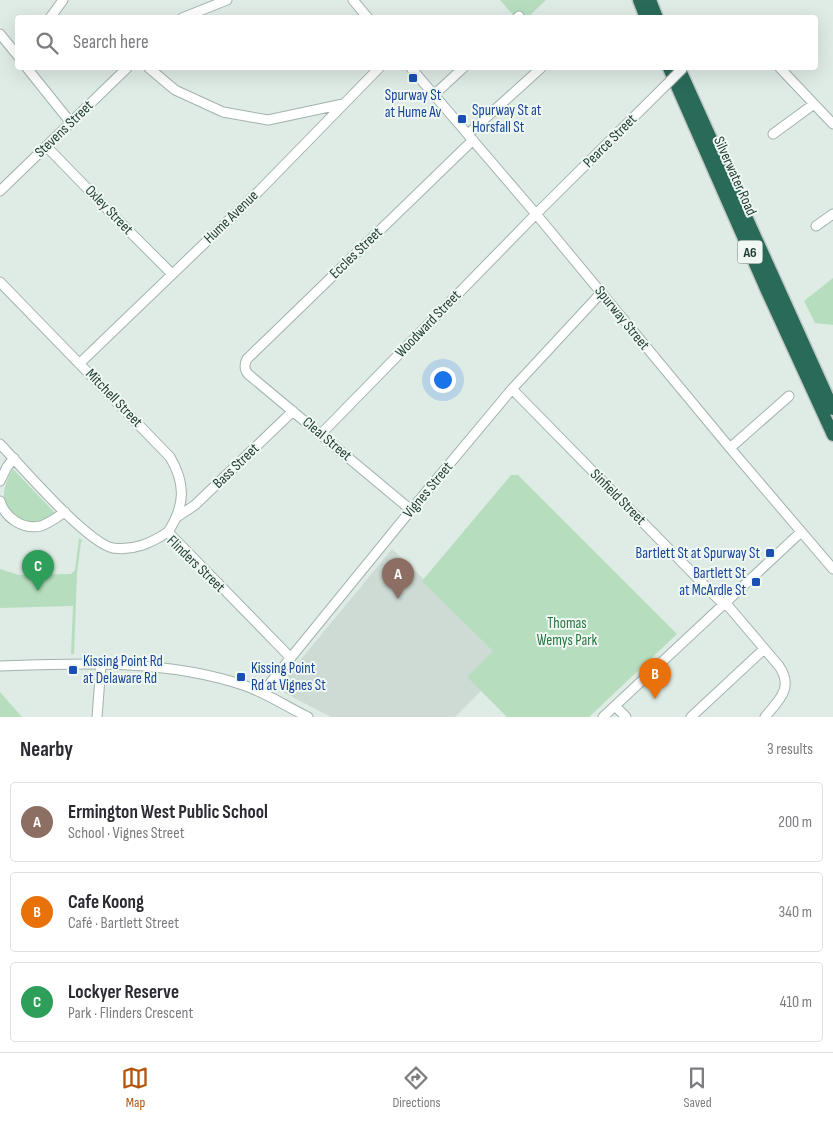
<!DOCTYPE html>
<meta charset="utf-8">
<style>
body{margin:0;font-family:"Sofia Sans Condensed",sans-serif;background:#f7f7f7;color:#2b2b33}
.you{position:absolute;left:442px;top:379px;width:18px;height:18px;margin:-12px;border:4px solid #fff;border-radius:50%;background:#1a73e8;box-shadow:0 0 0 8px #1a73e833}
.badge{display:grid;place-items:center;width:32px;height:32px;border-radius:50%;background:#b45309;color:#fff;font-size:16px;font-weight:700}
.pin{position:absolute;translate:-50% -41px;filter:drop-shadow(0 1px 2px #0008)}
.pin::after{content:'';position:absolute;top:26px;width:18px;height:15px;background:inherit;clip-path:polygon(0 0,100% 0,50% 100%)}
.list{margin:0;padding:0;list-style:none}
h2{display:flex;justify-content:space-between;align-items:center;height:65px;margin:0;padding:0 20px;font-size:21px}
h2 small{font-size:16px;font-weight:400;color:#7c7c81}
.list li{display:grid;grid-template-columns:32px 1fr auto;gap:15px;align-items:center;box-sizing:border-box;height:80px;margin:0 10px 10px;padding:0 10px;border:1px solid #e1e1e2;border-radius:5px}
.list b{display:block;font-size:19px;white-space:nowrap}
.list p{margin:0;font-size:16px;white-space:nowrap;color:#7c7c81}
.list em{font-size:16px;font-style:normal;color:#7c7c81}
.icon{flex:none;width:28px;height:28px;fill:none;stroke:currentColor;stroke-width:2;stroke-linecap:round;stroke-linejoin:round}
.map{position:relative;flex:none;width:833px;height:717px;overflow:hidden}
.search{position:absolute;background:#fff;box-shadow:0 5px 20px #0002;left:15px;right:15px;top:15px;height:55px;display:flex;align-items:center;gap:12px;box-sizing:border-box;padding:0 18px;border-radius:5px;color:#7c7c81;font-size:19px}
.sheet{height:335px;background:#fff}
nav{display:flex;justify-content:space-around;align-items:center;box-sizing:border-box;height:70px;border-top:1px solid #e1e1e2;background:#fff;font-size:14px;color:#7c7c81}
nav a{display:grid;justify-items:center;gap:2px}
nav .on{color:#b45309}
.map>svg:first-child{display:block}
</style>
<div class="map">
<svg width="833" height="717" viewBox="0 0 833 717">
<rect width="100%" height="100%" fill="#dfebe5"/>
<path fill="#cddbd4" d="M392,549L497,649L481,691L455,717H331L281,691L279,686Z"/>
<path fill="#b6debe" d="M500,0H546L527,18L512,17L514,16Z
M833,278V325L815,323L804,301Z
M13,469L56,514C50,518 43,523 35,523C20,524 2,511 4,495C4,486 8,478 13,469Z
M511,475H518L677,634L589,717H507L467,677L493,651L422,581Z
M79,538L83,541L81,542L77,574L74,654H71L73,606L0,608V569L19,575L71,574L75,570Z
M0,692L22,717H0Z"/>
<g fill="none" stroke-linecap="round" stroke-linejoin="round">
<defs>
<path id="minor" d="M353,0L368,18
M50,18L63,0
M182,18L227,0
M517,18L519,16
M0,34L18,56
M27,68L71,123
M149,68L175,90L223,112L268,120L343,104
M411,68L536,214L730,448L833,569
M780,68L833,124
M435,94L463,68
M468,134L541,68
M773,134L814,104
M46,146L111,213L172,274
M0,191L127,68
M816,226L833,214
M0,282L170,457C186,484 185,506 168,532
M80,363L259,191L379,68
M512,389L719,600L729,607L779,666C794,688 779,700 765,717
M321,434L536,214L663,88
M0,444C21,466 87,543 113,548C134,551 151,543 168,532L290,657
M730,448L789,396
M0,481L7,467L14,458
M0,501C5,518 23,530 41,526C50,523 57,517 65,512
M411,510L248,374C244,369 244,365 247,359L473,140
M177,517L195,505L293,411
M0,666C82,663 168,659 246,686C268,694 287,707 308,717
M262,693L411,510L512,389L601,293
M615,706L626,717
M97,717L101,665
M603,717L801,532
M691,717L764,649"/>
<path id="highway" d="M639,0L646,18
M650,0L657,18
M669,68L767,291L833,435
M679,68L833,409"/>
</defs>
<use href="#minor" stroke="#a2b3ac" stroke-width="11"/>
<use href="#highway" stroke="#c0c8c6" stroke-width="15"/>
<use href="#minor" stroke="#fff" stroke-width="9"/>
<use href="#highway" stroke="#296a58" stroke-width="12"/>
<defs>
<path id="minor-bridge" d="M663,88L683,68"/>
</defs>
<use href="#minor-bridge" stroke="#a2b3ac" stroke-width="11" stroke-linecap="butt"/>
<use href="#minor-bridge" stroke="#fff" stroke-width="9"/>
</g>
<g fill="#1a4fb4" stroke="#f0f8f3" stroke-width="2">
<rect x="408" y="73" width="10" height="10" rx="2.5"/>
<rect x="457" y="114" width="10" height="10" rx="2.5"/>
<rect x="765" y="548" width="10" height="10" rx="2.5"/>
<rect x="751" y="577" width="10" height="10" rx="2.5"/>
<rect x="68" y="665" width="10" height="10" rx="2.5"/>
<rect x="236" y="672" width="10" height="10" rx="2.5"/>
</g>
<g text-anchor="middle" dominant-baseline="central" stroke-width="4" stroke-linejoin="round" paint-order="stroke">
<rect fill="#f0f8f3" stroke="#5e746c" stroke-width="1" x="737.5" y="240.5" width="25" height="23" rx="4"/>
<g font-size="14" font-weight="bold" fill="#1f3c32">
<text x="750" y="252">A6</text>
</g>
<g font-size="15" fill="#164399" stroke="#f0f8f3" text-anchor="start">
<text x="413" y="95" text-anchor="middle">Spurway St<tspan x="413" dy="17">at Hume Av</tspan></text>
<text x="472" y="110">Spurway St at<tspan x="472" dy="17">Horsfall St</tspan></text>
<text x="760" y="553" text-anchor="end">Bartlett St at Spurway St</text>
<text x="746" y="573" text-anchor="end">Bartlett St<tspan x="746" dy="17">at McArdle St</tspan></text>
<text x="83" y="661">Kissing Point Rd<tspan x="83" dy="17">at Delaware Rd</tspan></text>
<text x="251" y="668">Kissing Point<tspan x="251" dy="17">Rd at Vignes St</tspan></text>
</g>
<g font-size="15" fill="#1f3c32" stroke="#f0f8f3">
<text transform="translate(64 129) rotate(-44)">Stevens Street</text>
<text transform="translate(610 141) rotate(-45)">Pearce Street</text>
<text transform="translate(735 176) rotate(66)">Silverwater Road</text>
<text transform="translate(109 210) rotate(46)">Oxley Street</text>
<text transform="translate(231 217) rotate(-44)">Hume Avenue</text>
<text transform="translate(356 253) rotate(-44)">Eccles Street</text>
<text transform="translate(622 318) rotate(51)">Spurway Street</text>
<text transform="translate(428 324) rotate(-46)">Woodward Street</text>
<text transform="translate(114 398) rotate(46)">Mitchell Street</text>
<text transform="translate(327 439) rotate(40)">Cleal Street</text>
<text transform="translate(236 466) rotate(-44)">Bass Street</text>
<text transform="translate(428 490) rotate(-50)">Vignes Street</text>
<text transform="translate(618 497) rotate(45)">Sinfield Street</text>
<text transform="translate(196 564) rotate(44)">Flinders Street</text>
</g>
<g font-size="15" fill="#27753f" stroke="#f0f8f3">
<text x="567" y="623">Thomas<tspan x="567" dy="17">Wemys Park</tspan></text>
</g>
</g>
</svg>
<div class="you"></div>
<div class="pin badge" style="left:398px;top:599px;background:#8d6e63">A</div>
<div class="pin badge" style="left:655px;top:699px;background:#e8710a">B</div>
<div class="pin badge" style="left:38px;top:591px;background:#2e9e5b">C</div>
<div class="search"><svg class="icon" aria-label="search" viewBox="0 0 24 24"><circle cx="10" cy="10" r="6"/><path d="M15 15l6 6"/></svg>Search here</div>
</div>
<section class="sheet">
<h2>Nearby<small>3 results</small></h2>
<ul class="list">
<li><span class="badge" style="background:#8d6e63">A</span><div><b>Ermington West Public School</b><p>School · Vignes Street</p></div><em>200 m</em></li>
<li><span class="badge" style="background:#e8710a">B</span><div><b>Cafe Koong</b><p>Café · Bartlett Street</p></div><em>340 m</em></li>
<li><span class="badge" style="background:#2e9e5b">C</span><div><b>Lockyer Reserve</b><p>Park · Flinders Crescent</p></div><em>410 m</em></li>
</ul>
</section>
<nav>
<a class="on"><svg class="icon" aria-label="map" viewBox="0 0 24 24"><path d="M3 6l6-2 6 2 6-2v14l-6 2-6-2-6 2zM9 4v14M15 6v14"/></svg>Map</a>
<a><svg class="icon" aria-label="directions" viewBox="0 0 24 24"><path d="M12 3l9 9-9 9-9-9zM9 14v-3h6M13 9l2 2-2 2"/></svg>Directions</a>
<a><svg class="icon" aria-label="saved" viewBox="0 0 24 24"><path d="M7 4h10v16l-5-4-5 4z"/></svg>Saved</a>
</nav>
